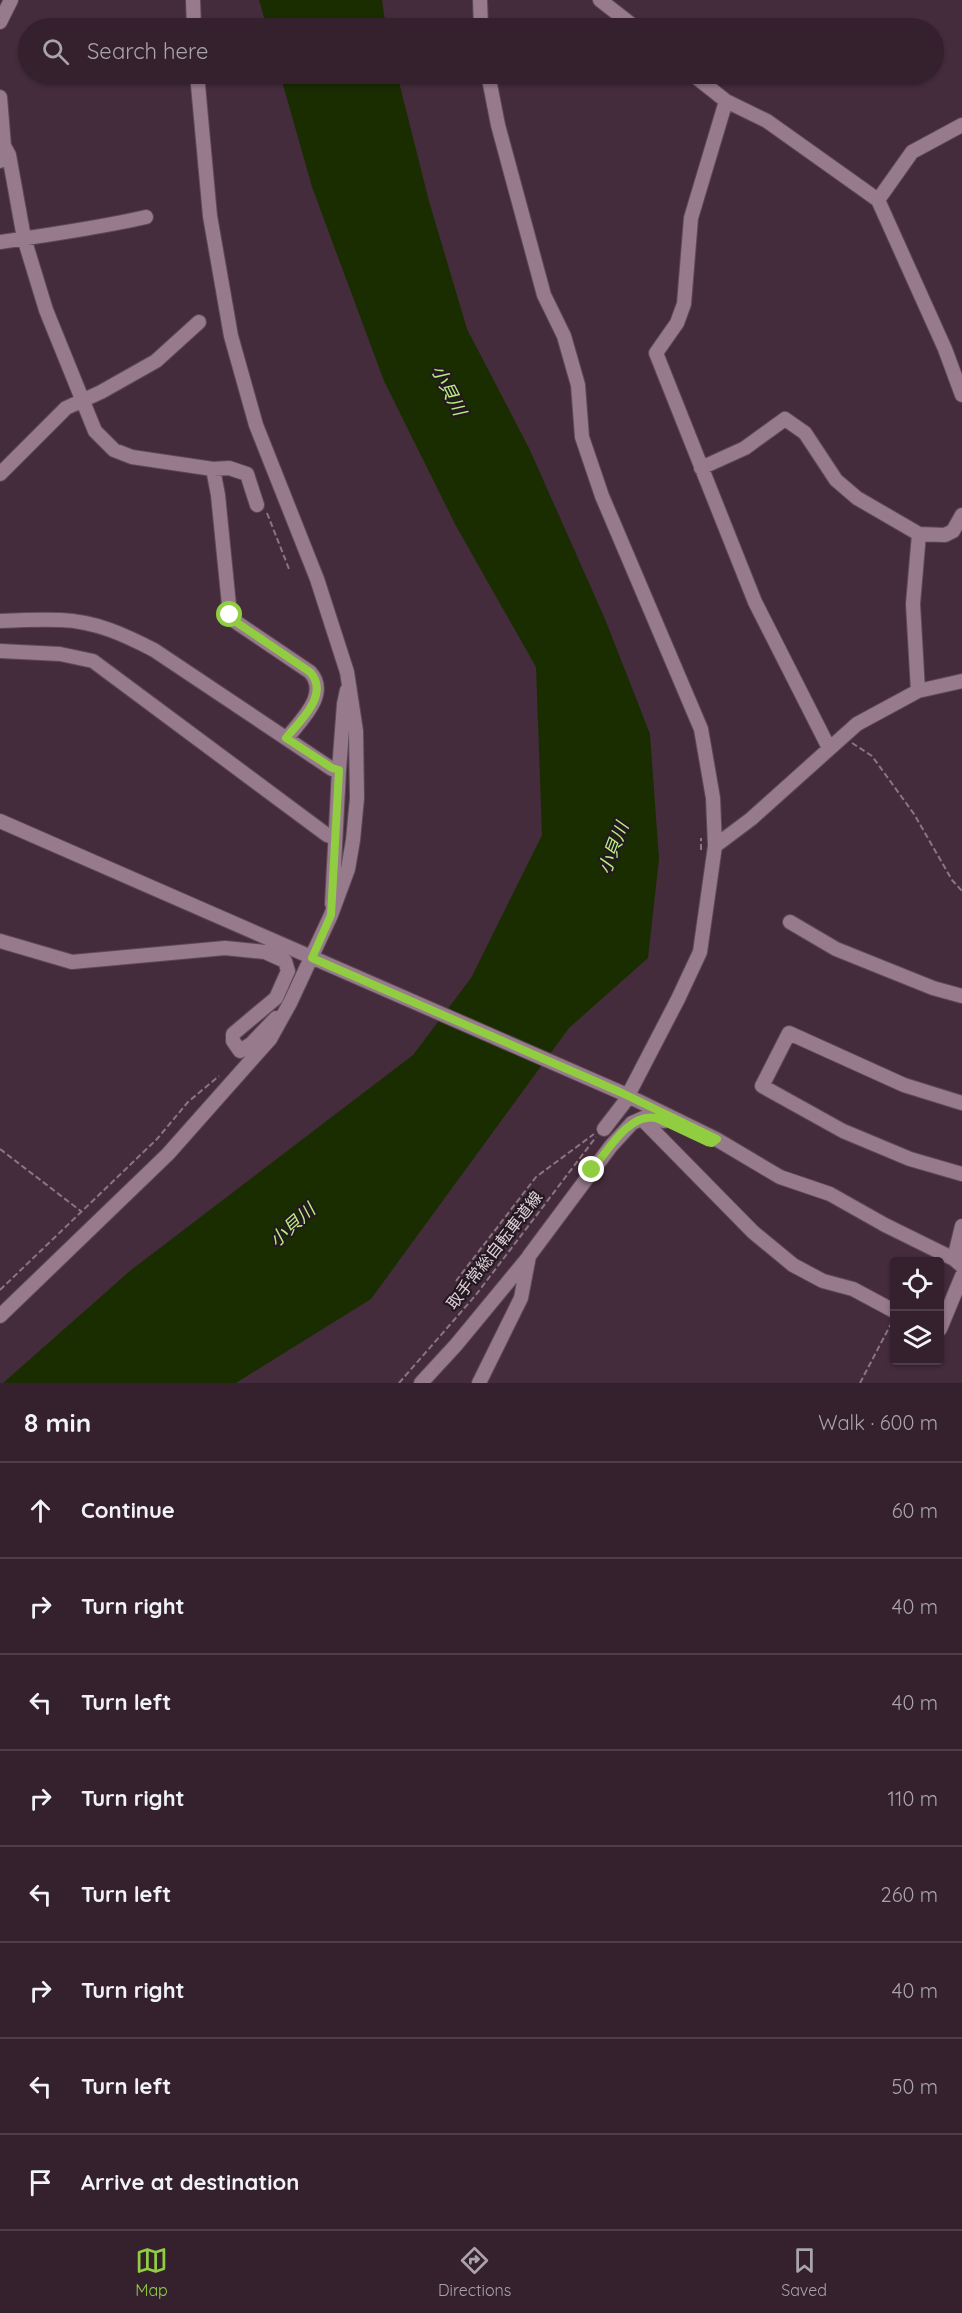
<!DOCTYPE html>
<meta charset="utf-8">
<style>
body{margin:0;font-family:Quicksand,"Noto Sans JP",sans-serif;background:#3c2935;color:#f1f3f6}
.controls{position:absolute;right:18px;bottom:18px;display:grid;overflow:hidden;border-radius:6px;box-shadow:0 2px 4px #0004}
.controls button{width:54px;height:54px;display:grid;place-items:center;padding:0;border:0;border-bottom:2px solid #4e3e49;background:#34212d;color:#f1f3f6;font:30px sans-serif}
.stop{position:absolute;width:18px;height:18px;margin:-14px;border:4px solid #90cd40;border-radius:50%;background:#fff}
.stop.end{background:#90cd40;border-color:#fff;box-shadow:0 2px 6px #0008}
.list{margin:0;padding:0;list-style:none}
h2{display:flex;justify-content:space-between;align-items:center;height:78px;margin:0;padding:0 24px;font-size:26px}
h2 small{font-size:20px;font-weight:400;color:#a9a3aa}
.list li{display:grid;grid-template-columns:39px 1fr auto;gap:18px;align-items:center;box-sizing:border-box;height:96px;padding:0 24px;border-top:2px solid #4e3e49}
.list b{display:block;font-size:22px;white-space:nowrap}
.list em{font-size:20px;font-style:normal;color:#a9a3aa}
.icon{flex:none;width:33px;height:33px;fill:none;stroke:currentColor;stroke-width:2;stroke-linecap:round;stroke-linejoin:round}
.map{position:relative;flex:none;width:962px;height:1383px;overflow:hidden}
.search{position:absolute;background:#34212d;box-shadow:0 2px 4px #0004;left:18px;right:18px;top:18px;height:66px;display:flex;align-items:center;gap:15px;box-sizing:border-box;padding:0 21px;border-radius:33px;color:#a9a3aa;font-size:22px}
.sheet{height:846px;background:#34212d}
nav{display:flex;justify-content:space-around;align-items:center;box-sizing:border-box;height:84px;border-top:2px solid #4e3e49;background:#34212d;font-size:16px;color:#a9a3aa}
nav a{display:grid;justify-items:center;gap:3px}
nav .on{color:#90cd40}
.map>svg:first-child{display:block}
</style>
<div class="map">
<svg width="962" height="1383" viewBox="0 0 962 1383">
<rect width="100%" height="100%" fill="#452c3c"/>
<path fill="#1a2d00" d="M259,0H382L386,28H267Z
M280,74H397L429,201L467,329L529,448L605,619L650,734L659,859L648,958L569,1028L371,1299L236,1383H3L131,1270L413,1055L471,978L542,835L536,667L456,526L384,381L312,187Z"/>
<g fill="none" stroke-linecap="round" stroke-linejoin="round">
<defs>
<path id="minor" d="M193,0L194,28
M480,0L481,28
M600,0L636,28
M0,22L11,0
M488,74L498,125L544,295L564,336L578,385L582,437L602,496L701,729L713,798L715,846L700,952L678,999L624,1103L604,1129
M692,74L726,101L767,121L878,200L945,349L962,395
M0,97L4,146L0,161
M726,101L691,218L684,304L677,323L656,353L755,602L829,748
M4,146L9,155L24,238L46,310L95,431L114,450L132,457L213,469L229,468L247,474L257,505
M878,200L912,152L962,125
M0,242C49,235 98,228 146,217
M701,468L745,448L785,419L805,433L836,480L857,498L919,534L945,535L953,531L962,515
M213,469L218,495L230,615L233,620L310,672C330,694 301,720 287,738
M0,474L66,408L101,392L156,361L199,322
M0,621C20,620 41,619 61,620C95,621 125,635 154,650L332,769L339,770
M0,651L60,654L93,661L327,835L335,838
M918,691L913,604L919,534
M0,821L620,1092L716,1139L780,1177L830,1194L885,1225L954,1259L962,1266
M715,846L751,819L857,724L918,691L962,681
M332,904L339,770L344,704L347,690
M790,922L836,949L933,988L962,996
M0,941L72,962L225,948L265,952L285,961L288,971L276,998L233,1034V1041L240,1051L251,1044L276,1018
M962,1103L904,1085L789,1033L762,1086L843,1131L910,1159L962,1174
M642,1119L753,1232L793,1265L823,1281L853,1289L894,1311
M954,1259L962,1226
M0,1316L168,1154L270,1039L290,1003L331,915L348,869L353,840L357,798L356,731L347,672L317,579L256,425L231,336L210,216L197,74
M940,1329L962,1276
M421,1383L456,1345L527,1259
M479,1383L521,1298L529,1256L611,1146L632,1123L648,1116L664,1121"/>
</defs>
<use href="#minor" stroke="#5d4956" stroke-width="16"/>
<path stroke="#8a7583" stroke-width="2" stroke-dasharray="6 3" stroke-linecap="butt" d="M267,513L289,569
M852,743L872,756L914,814L952,880L962,891
M701,850V838
M0,1149L82,1212
M456,1281L536,1177L594,1134
M0,1290L157,1139L188,1102L219,1076
M399,1383L475,1296L596,1137
M860,1383L892,1322"/>
<use href="#minor" stroke="#977a8c" stroke-width="14"/>
</g>
<g fill="none" stroke-linecap="round" stroke-linejoin="round">
<path stroke="#90cd40" stroke-width="8" d="M230,615L233,620L310,672C330,694 301,720 286,738L332,768L339,770L331,915L312,958L620,1092L717,1139L712,1143L707,1142L656,1118C629,1112 607,1152 592,1170"/>
</g>
<g text-anchor="middle" dominant-baseline="central" stroke-width="4.5" stroke-linejoin="round" paint-order="stroke">
<g font-size="16" fill="#e0d0da" stroke="#241920">
<text transform="translate(494 1250) rotate(-52)">取手常総自転車道線</text>
</g>
<g font-size="18" font-style="italic" fill="#b9ee7f" stroke="#241920">
<text transform="translate(449 390) rotate(63)">小貝川</text>
<text transform="translate(613 848) rotate(-69)">小貝川</text>
<text transform="translate(292 1225) rotate(-42)">小貝川</text>
</g>
</g>
</svg>
<div class="controls">
<button><svg class="icon" aria-label="locate" viewBox="0 0 24 24"><circle cx="12" cy="12" r="6"/><path d="M12 2v4M12 18v4M2 12h4M18 12h4"/></svg></button>
<button><svg class="icon" aria-label="layers" viewBox="0 0 24 24"><path d="M12 4l9 5-9 5-9-5zM3 14l9 5 9-5"/></svg></button>
</div>
<div class="stop" style="left:230px;top:615px"></div>
<div class="stop end" style="left:592px;top:1170px"></div>
<div class="search"><svg class="icon" aria-label="search" viewBox="0 0 24 24"><circle cx="10" cy="10" r="6"/><path d="M15 15l6 6"/></svg>Search here</div>
</div>
<section class="sheet">
<h2>8 min<small>Walk · 600 m</small></h2>
<ul class="list">
<li><svg class="icon" aria-label="ahead" viewBox="0 0 24 24"><path d="M12 20V5M6 11l6-6 6 6"/></svg><div><b>Continue</b></div><em>60 m</em></li>
<li><svg class="icon" aria-label="right" viewBox="0 0 24 24"><path d="M7 20v-9h11M14 6l5 5-5 5"/></svg><div><b>Turn right</b></div><em>40 m</em></li>
<li><svg class="icon" aria-label="left" viewBox="0 0 24 24"><path d="M17 20v-9H6M10 6l-5 5 5 5"/></svg><div><b>Turn left</b></div><em>40 m</em></li>
<li><svg class="icon" aria-label="right" viewBox="0 0 24 24"><path d="M7 20v-9h11M14 6l5 5-5 5"/></svg><div><b>Turn right</b></div><em>110 m</em></li>
<li><svg class="icon" aria-label="left" viewBox="0 0 24 24"><path d="M17 20v-9H6M10 6l-5 5 5 5"/></svg><div><b>Turn left</b></div><em>260 m</em></li>
<li><svg class="icon" aria-label="right" viewBox="0 0 24 24"><path d="M7 20v-9h11M14 6l5 5-5 5"/></svg><div><b>Turn right</b></div><em>40 m</em></li>
<li><svg class="icon" aria-label="left" viewBox="0 0 24 24"><path d="M17 20v-9H6M10 6l-5 5 5 5"/></svg><div><b>Turn left</b></div><em>50 m</em></li>
<li><svg class="icon" aria-label="arrive" viewBox="0 0 24 24"><path d="M6 21V4h12l-3 4 3 4H6"/></svg><div><b>Arrive at destination</b></div></li>
</ul>
</section>
<nav>
<a class="on"><svg class="icon" aria-label="map" viewBox="0 0 24 24"><path d="M3 6l6-2 6 2 6-2v14l-6 2-6-2-6 2zM9 4v14M15 6v14"/></svg>Map</a>
<a><svg class="icon" aria-label="directions" viewBox="0 0 24 24"><path d="M12 3l9 9-9 9-9-9zM9 14v-3h6M13 9l2 2-2 2"/></svg>Directions</a>
<a><svg class="icon" aria-label="saved" viewBox="0 0 24 24"><path d="M7 4h10v16l-5-4-5 4z"/></svg>Saved</a>
</nav>
